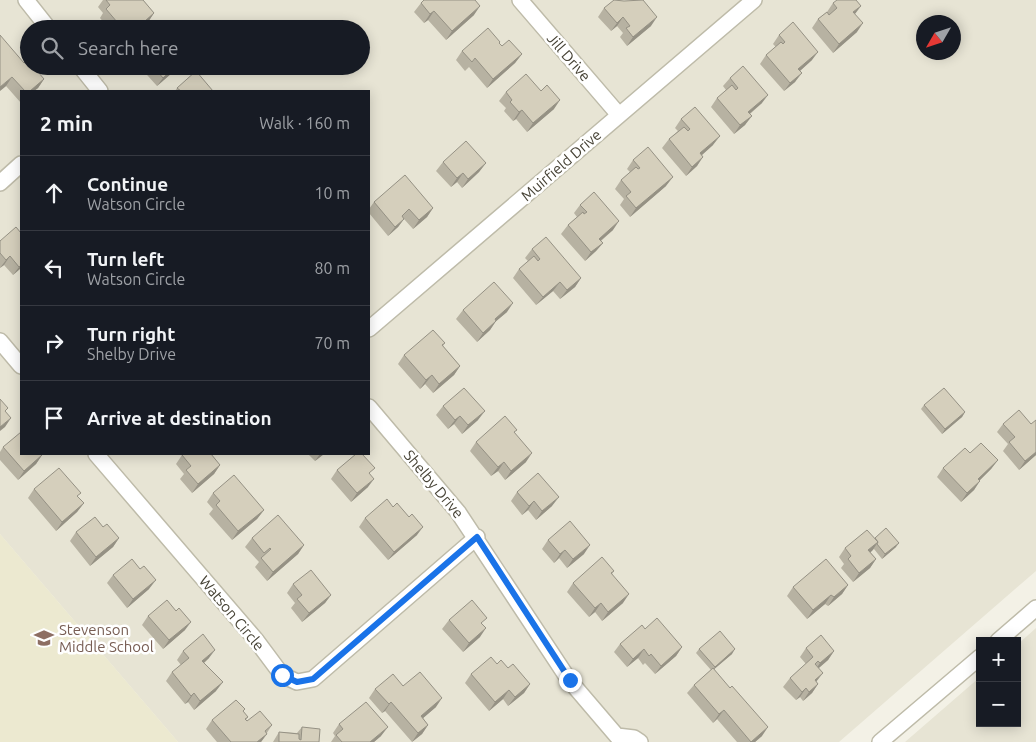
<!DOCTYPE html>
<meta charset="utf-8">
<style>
body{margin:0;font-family:Ubuntu,sans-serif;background:#242831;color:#f1f3f6}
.controls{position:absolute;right:15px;bottom:15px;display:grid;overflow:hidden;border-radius:0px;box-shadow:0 2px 12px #0003}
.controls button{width:45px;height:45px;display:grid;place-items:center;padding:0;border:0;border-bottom:1px solid #363941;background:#171b24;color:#f1f3f6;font:25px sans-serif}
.compass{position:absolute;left:916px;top:15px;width:45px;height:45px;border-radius:50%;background:#171b24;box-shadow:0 2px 12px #0003;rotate:231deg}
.stop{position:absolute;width:15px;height:15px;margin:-11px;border:4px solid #1a73e8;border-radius:50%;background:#fff}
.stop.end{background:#1a73e8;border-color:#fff;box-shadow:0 1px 5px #0008}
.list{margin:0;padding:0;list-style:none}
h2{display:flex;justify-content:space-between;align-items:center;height:65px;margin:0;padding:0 20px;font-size:21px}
h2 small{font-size:16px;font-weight:400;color:#9ea1a6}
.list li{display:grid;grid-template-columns:32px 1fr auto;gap:15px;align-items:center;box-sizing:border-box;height:75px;padding:0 20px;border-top:1px solid #363941}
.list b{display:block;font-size:19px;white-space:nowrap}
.list p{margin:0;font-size:16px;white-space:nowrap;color:#9ea1a6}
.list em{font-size:16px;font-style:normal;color:#9ea1a6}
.icon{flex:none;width:28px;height:28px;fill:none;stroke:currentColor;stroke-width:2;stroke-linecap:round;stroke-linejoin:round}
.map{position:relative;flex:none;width:1036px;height:742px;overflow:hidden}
.search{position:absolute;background:#171b24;box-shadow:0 2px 12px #0003;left:20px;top:20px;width:350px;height:55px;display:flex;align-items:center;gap:12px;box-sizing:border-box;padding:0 18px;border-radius:28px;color:#9ea1a6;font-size:19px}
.panel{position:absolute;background:#171b24;box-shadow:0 2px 12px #0003;left:20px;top:90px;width:350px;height:365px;border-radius:0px}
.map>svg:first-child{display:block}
</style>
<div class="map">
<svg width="1036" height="742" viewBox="0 0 1036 742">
<rect width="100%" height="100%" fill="#f3f1e6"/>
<path fill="#e7e4d4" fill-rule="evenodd" d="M0,0H1036V571L839,742H178L0,534ZM924,22H954V52H924ZM29,29H361V66H29ZM21,91H369V454H21Z
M1036,628V742H905L980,677V723H1017V645Z"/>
<path fill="#ece9d0" d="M0,534L178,742H0Z"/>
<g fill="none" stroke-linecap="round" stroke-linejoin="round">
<defs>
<path id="minor" d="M26,0L49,29
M520,0L619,115
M80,66L100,91
M0,183L21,164
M369,329L754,0
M0,341L21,366
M369,407L458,512L569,680L622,742
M96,454L256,640L282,675L297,682L313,679L477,537
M998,641L1036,608
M617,736L634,738L640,742
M880,742L980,657"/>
</defs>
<use href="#minor" stroke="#bebba9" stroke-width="18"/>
<use href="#minor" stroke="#fff" stroke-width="15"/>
</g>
<path fill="#b7b2a2" d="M103,0H143L154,13L148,22L140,29H109L100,18L103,13L98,7Z
M421,3L474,15L446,40L428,20L424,23L414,12Z
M833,3L857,32L833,53L812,28L818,19L827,12Z
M604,8L651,26L627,46L620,37L623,33L617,26L611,31L598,17Z
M779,35L812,60L800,71L795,82L784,91L760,64L766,55L776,47L773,44Z
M500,42L499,43L502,46L522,54L515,63L487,88L469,67L465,71L456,60L462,51Z
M24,63L44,79L38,88L34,91H21V103L6,86L0,91Z
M139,66H180L157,86Z
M730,78L762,103L750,114L745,125L734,134L711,107L717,98L726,90L723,86Z
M177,88L213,91H175Z
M506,92L554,109L527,132L516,119L513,121L504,111L506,108L499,101Z
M681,119L713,145L702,155L697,166L686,176L662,148L669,139L678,131L675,128Z
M633,160L666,186L630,217L620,205L624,199L615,189L621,180L630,172L627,169Z
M443,162L486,163L479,172L462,188L457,182L451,187L436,171Z
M374,202L433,208L427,217L413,229L404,219L398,227L388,236L369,213V209Z
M580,205L613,230L601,241L603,243L596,251L585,261L561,234L568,225L577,217L574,213Z
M0,241L21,268L13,275L4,265L0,268Z
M532,249L581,278L575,287L560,299L553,291L536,305L513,278L519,269L528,261L525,258Z
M463,310L507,312L496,321L490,330L477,342L456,319Z
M445,343L443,346L460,366L454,375L433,393L425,384L420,389L398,364L404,355Z
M924,405L965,412L962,417L942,434L921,409Z
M443,406L478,420L462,434L454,424L448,429L436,415Z
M1003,424H1031L1036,455L1019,470L1003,451L1008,444L997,432Z
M515,433L526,462L505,480L498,471L491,476L470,451L476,442Z
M3,447L21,454L42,455L36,464L18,480L0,460V452Z
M970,453L998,460L991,469L979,481L974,490L961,502L937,477L943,468Z
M308,454H324L315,461Z
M182,455L220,465L214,474L192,493L180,479L184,474L176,464Z
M337,470L368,487L351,502L331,479Z
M34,489L78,497L84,503L77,512L56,531L28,498Z
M517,492L552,506L536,520L528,510L522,515L511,501Z
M213,493L264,510L257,519L232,540L209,514L213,509L207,502Z
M365,518L417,535L388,560L359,527Z
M76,532L119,538L113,547L90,566L70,541Z
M252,538L304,545L298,554L267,581L255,567L259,562L245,547Z
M875,538L896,547L882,559L874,549L870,552L876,559L870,568L853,582L841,568L844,564L839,557L845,548Z
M548,540L584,554L567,568L559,558L554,563L542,549Z
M614,571L612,574L623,603L602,621L595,612L589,617L567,592L573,583Z
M113,575L149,589L127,608L107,583Z
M293,584L331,595L325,603L302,622L291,608L295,603L287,593Z
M848,585L842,594L828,606L825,604L807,619L787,596L793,587Z
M176,611L185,630L163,649L142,625L148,616Z
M449,620L482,624L480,637L463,652L442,629Z
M645,629L682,647L676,656L655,674L645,663L643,665L638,658L627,667L614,652L620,644Z
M806,648L834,651L828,660L819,668L816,682L818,684L812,693L803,701L800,697L796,700L783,687L790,678L806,664L800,657Z
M699,649L732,654L714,669L762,736L755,742H737L717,719L713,723L687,693L694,685L711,670L696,653Z
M183,651L209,658L204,663L216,691L194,710L188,702L185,704L166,681L172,672L181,665L177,660Z
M497,664L508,668L530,684L524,693L508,706L503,699L489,711L465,683L471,674Z
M403,686L436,707L423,718L428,725L422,734L412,742L385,711L382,713L369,698L375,689Z
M243,712L248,717L246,720L247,721L272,725L261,742H217L206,729L212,720Z
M339,724L381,736L374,742H331L335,736L333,733Z
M302,727L319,742H273L279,732L297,733Z"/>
<path fill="#959184" d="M480,6L474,15L446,40L452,31Z
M861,6L855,14L853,12Z
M434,11L428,20L424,23L430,14Z
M154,13L148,22L140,29H136Z
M623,17L617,26L611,31L617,23Z
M657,17L651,26L627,46L633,37Z
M863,23L857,32L833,53L839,44Z
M818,52L812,60L792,78L798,69Z
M522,54L515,63L487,88L493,79Z
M176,66H180L157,86L163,78Z
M802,73L795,82L784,91L790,83Z
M12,77L6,86L0,91V87Z
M44,79L38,88L34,91H30Z
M768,95L762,103L742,120L748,112Z
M560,100L554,109L527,132L533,123Z
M522,110L516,119L513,121L519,112Z
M752,116L745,125L734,134L740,125Z
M720,136L713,145L694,162L700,153Z
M703,157L697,166L686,176L692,167Z
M486,163L479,172L462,188L468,179Z
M463,173L457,182L451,187L457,178Z
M673,177L666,186L630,217L636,208Z
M433,208L427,217L413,229L419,220Z
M404,219L398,227L388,236L395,227Z
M619,221L613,230L593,247L599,239Z
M603,243L596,251L585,261L591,252Z
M10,256L4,265L0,268L6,260Z
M21,265V268L13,275L19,267Z
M581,278L575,287L560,299L567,290Z
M560,282L553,291L536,305L543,297Z
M513,303L507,312L488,328L495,319Z
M496,321L490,330L477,342L483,333Z
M460,366L454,375L433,393L439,384Z
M432,375L425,384L420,389L426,380Z
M485,411L478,420L462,434L468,425Z
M965,412L962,417L942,434L945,429Z
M460,416L454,424L448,429L455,420Z
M11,418L5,427L0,431V427Z
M1036,452V455L1019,470L1025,461Z
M532,453L526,462L505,480L511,471Z
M320,454H324L315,461Z
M42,455L36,464L18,480L24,471Z
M998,460L991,469L972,488L978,479Z
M504,462L498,471L491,476L498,467Z
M220,465L214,474L192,493L198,484Z
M374,479L368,487L351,502L357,493Z
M980,481L974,490L961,502L967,493Z
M559,497L552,506L536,520L542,511Z
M534,501L528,510L522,515L529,506Z
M84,503L77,512L56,531L62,522Z
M264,510L257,519L232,540L238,531Z
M423,527L417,535L388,560L394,552Z
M119,538L113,547L90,566L96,557Z
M878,542L872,551L862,559L868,550Z
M899,543L896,547L882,559L885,554Z
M304,545L298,554L267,581L273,572Z
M590,545L584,554L567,568L573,559Z
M565,550L559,558L554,563L560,554Z
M876,559L870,568L853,582L859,573Z
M156,580L149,589L127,608L133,599Z
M848,585L842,594L828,606L834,597Z
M629,594L623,603L602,621L608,612Z
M331,595L325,603L302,622L309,613Z
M831,595L825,604L807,619L813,610Z
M601,603L595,612L589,617L595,608Z
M191,622L185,630L163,649L169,640Z
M486,628L480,637L463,652L469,643Z
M682,647L676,656L655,674L661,666Z
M644,649L638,658L627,667L633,659Z
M735,649L732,654L712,671L715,667Z
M215,650L209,658L196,670L202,661Z
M834,651L828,660L814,672L820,663Z
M823,673L816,682L815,680Z
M223,682L216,691L194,710L200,701Z
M530,684L524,693L508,706L515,697Z
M818,684L812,693L803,701L809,692Z
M806,688L800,697L796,700L802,692Z
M509,690L503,699L489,711L495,702Z
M194,693L188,702L185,704L191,696Z
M442,698L436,707L415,725L421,716Z
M391,702L385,711L382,713L389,704Z
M724,710L717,719L713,723L719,714Z
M428,725L422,734L412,742L418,733Z
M388,727L381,736L374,742H370Z
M768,727L762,736L755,742H751Z
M267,734L261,742H257Z"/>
<path fill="#d5cfbc" stroke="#959184" d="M106,0H143L154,13L136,29H123L106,9L110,5Z
M424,0H475L480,6L452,31L434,11L430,14L421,3Z
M614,0L624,1L643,0L657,17L633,37L626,28L630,26L623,17L617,23L604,8Z
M837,0H856L861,6L853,12L863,23L839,44L818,19L827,12L829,15L837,8L833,3Z
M160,22L165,29H152Z
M793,22L818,52L798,69L802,73L790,83L766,55L781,42L783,44L785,42L779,35Z
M488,28L500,42L499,43L502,46L509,40L522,54L493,79L475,58L472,62L462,51Z
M0,35L24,63L28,60L29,61V66H33L44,79L30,91H25L12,77L0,87Z
M153,66H176L163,78Z
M743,66L768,95L748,112L752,116L740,125L717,98L732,85L736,90L738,88L730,78Z
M196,71L213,91H181L177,88Z
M526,74L541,91L547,85L560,100L533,123L522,110L519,112L510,102L512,100L506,92Z
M695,107L720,136L700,153L703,157L692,167L669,139L684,127L688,131L690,129L681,119Z
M466,141L486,163L468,179L463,173L457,178L443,162Z
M648,147L673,177L636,208L626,196L631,192L621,180L636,167L638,169L640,168L633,160Z
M405,175L433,208L419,220L409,209L402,216L404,219L395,227L374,202Z
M594,192L619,221L599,239L603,243L591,252L568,225L583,212L584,214L587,212L580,205Z
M16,227L21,233V265L19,267L10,256L6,260L0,253V241Z
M546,237L581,278L567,290L560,282L543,297L519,269L534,256L538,261L540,259L532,249Z
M494,282L513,303L495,319L496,321L483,333L463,310Z
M433,330L445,343L442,345L460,366L439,384L432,375L426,380L404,355Z
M464,388L485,411L468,425L460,416L455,420L443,406Z
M944,388L965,412L945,429L924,405Z
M0,399L8,408L5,411L11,418L0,427Z
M1019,410L1031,424L1036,420V452L1025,461L1009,442L1015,437L1003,424Z
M505,416L517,430L514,432L532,453L511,471L504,462L498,467L476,442Z
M21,432V454H41L42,455L24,471L3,447Z
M981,443L998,460L978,479L980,481L967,493L943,468L965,448L970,453Z
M184,454H211L220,465L198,484L186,470L191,466L182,455Z
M356,454H362L375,468L369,473L374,479L357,493L337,470Z
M59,468L81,493L77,496L84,503L62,522L34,489Z
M538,473L559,497L542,511L534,501L529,506L517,492Z
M234,475L264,510L238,531L216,505L220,501L213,493Z
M387,499L393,507L397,503L409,517L412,514L423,527L394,552L365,518Z
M278,515L304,545L273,572L261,558L271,549L270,548L264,553L252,538Z
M95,517L103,527L107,524L119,538L96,557L76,532Z
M570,521L590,545L573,559L565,550L560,554L548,540Z
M886,528L899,543L885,554L877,544L878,542L875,538Z
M867,530L878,542L868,550L876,559L859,573L848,559L851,556L845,548Z
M602,557L614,571L611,573L629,594L608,612L601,603L595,608L573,583Z
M132,559L140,569L144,566L156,580L133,599L113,575Z
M826,559L848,585L834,597L831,595L813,610L793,587Z
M311,570L331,595L309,613L297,599L302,595L293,584Z
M167,600L176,611L179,608L191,622L169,640L148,616Z
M472,600L487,618L481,623L486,628L469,643L449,620Z
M657,618L682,647L661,666L651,654L649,656L644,649L633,659L620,644L642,625L645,629Z
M720,631L735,649L715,667L699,649Z
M203,634L215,650L202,661L223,682L200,701L194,693L191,696L172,672L189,658L183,651Z
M821,635L834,651L820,663L818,661L815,664L823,673L815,680L818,684L809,692L806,688L802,692L790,678L813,657L806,648Z
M491,657L497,664L501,660L508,668L513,664L530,684L515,697L509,690L495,702L471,674Z
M713,668L730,688L732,686L768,727L751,742L724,710L719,714L694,685Z
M420,672L442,698L421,716L428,725L418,733L391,702L389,704L375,689L393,674L403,686Z
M236,700L245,709L243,711L248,717L245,719L247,721L260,711L272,725L265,731L267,734L257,742H231L212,720Z
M366,702L388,727L370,742H342L336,735L343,729L339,724Z
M302,727L320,729L319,742H279V732L299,734V739L301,740Z"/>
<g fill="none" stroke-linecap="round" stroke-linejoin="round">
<path stroke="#1a73e8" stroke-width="6" d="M282,675L297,682L313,679L477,537L570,680"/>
</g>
<defs>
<symbol id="school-bare" viewBox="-9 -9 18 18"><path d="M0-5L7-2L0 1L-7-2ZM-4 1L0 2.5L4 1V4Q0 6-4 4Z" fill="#8d6e63" stroke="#fff" stroke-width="2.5" paint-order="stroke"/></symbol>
</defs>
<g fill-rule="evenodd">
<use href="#school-bare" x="30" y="624" width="28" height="28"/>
</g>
<g text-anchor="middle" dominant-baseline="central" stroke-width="5" stroke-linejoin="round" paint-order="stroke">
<g font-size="15" fill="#464235" stroke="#fff">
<text transform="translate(569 57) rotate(49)">Jill Drive</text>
<text transform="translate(561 165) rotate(-41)">Muirfield Drive</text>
<text transform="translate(434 484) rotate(50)">Shelby Drive</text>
<text transform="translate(232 613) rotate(50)">Watson Circle</text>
</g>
<g font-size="15" fill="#785e54" stroke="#fff" text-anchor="start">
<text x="59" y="629">Stevenson<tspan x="59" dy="17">Middle School</tspan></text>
</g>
</g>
</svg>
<div class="controls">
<button>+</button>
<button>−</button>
</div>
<svg class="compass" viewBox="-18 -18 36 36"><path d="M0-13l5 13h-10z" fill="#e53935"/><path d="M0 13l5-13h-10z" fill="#9ea1a6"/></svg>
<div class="stop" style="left:282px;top:675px"></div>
<div class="stop end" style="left:570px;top:680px"></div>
<div class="search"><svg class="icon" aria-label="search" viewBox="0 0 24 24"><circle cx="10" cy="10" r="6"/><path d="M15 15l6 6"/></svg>Search here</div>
<section class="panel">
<h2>2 min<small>Walk · 160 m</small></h2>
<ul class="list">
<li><svg class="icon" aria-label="ahead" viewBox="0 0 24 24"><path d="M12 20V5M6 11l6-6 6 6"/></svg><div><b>Continue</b><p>Watson Circle</p></div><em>10 m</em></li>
<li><svg class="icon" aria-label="left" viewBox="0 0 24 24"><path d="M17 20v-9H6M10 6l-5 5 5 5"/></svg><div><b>Turn left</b><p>Watson Circle</p></div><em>80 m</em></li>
<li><svg class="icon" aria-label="right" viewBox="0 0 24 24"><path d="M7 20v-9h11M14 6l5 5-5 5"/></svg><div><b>Turn right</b><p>Shelby Drive</p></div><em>70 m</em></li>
<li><svg class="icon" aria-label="arrive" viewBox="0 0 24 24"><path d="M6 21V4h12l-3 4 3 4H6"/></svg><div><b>Arrive at destination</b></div></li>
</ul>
</section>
</div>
